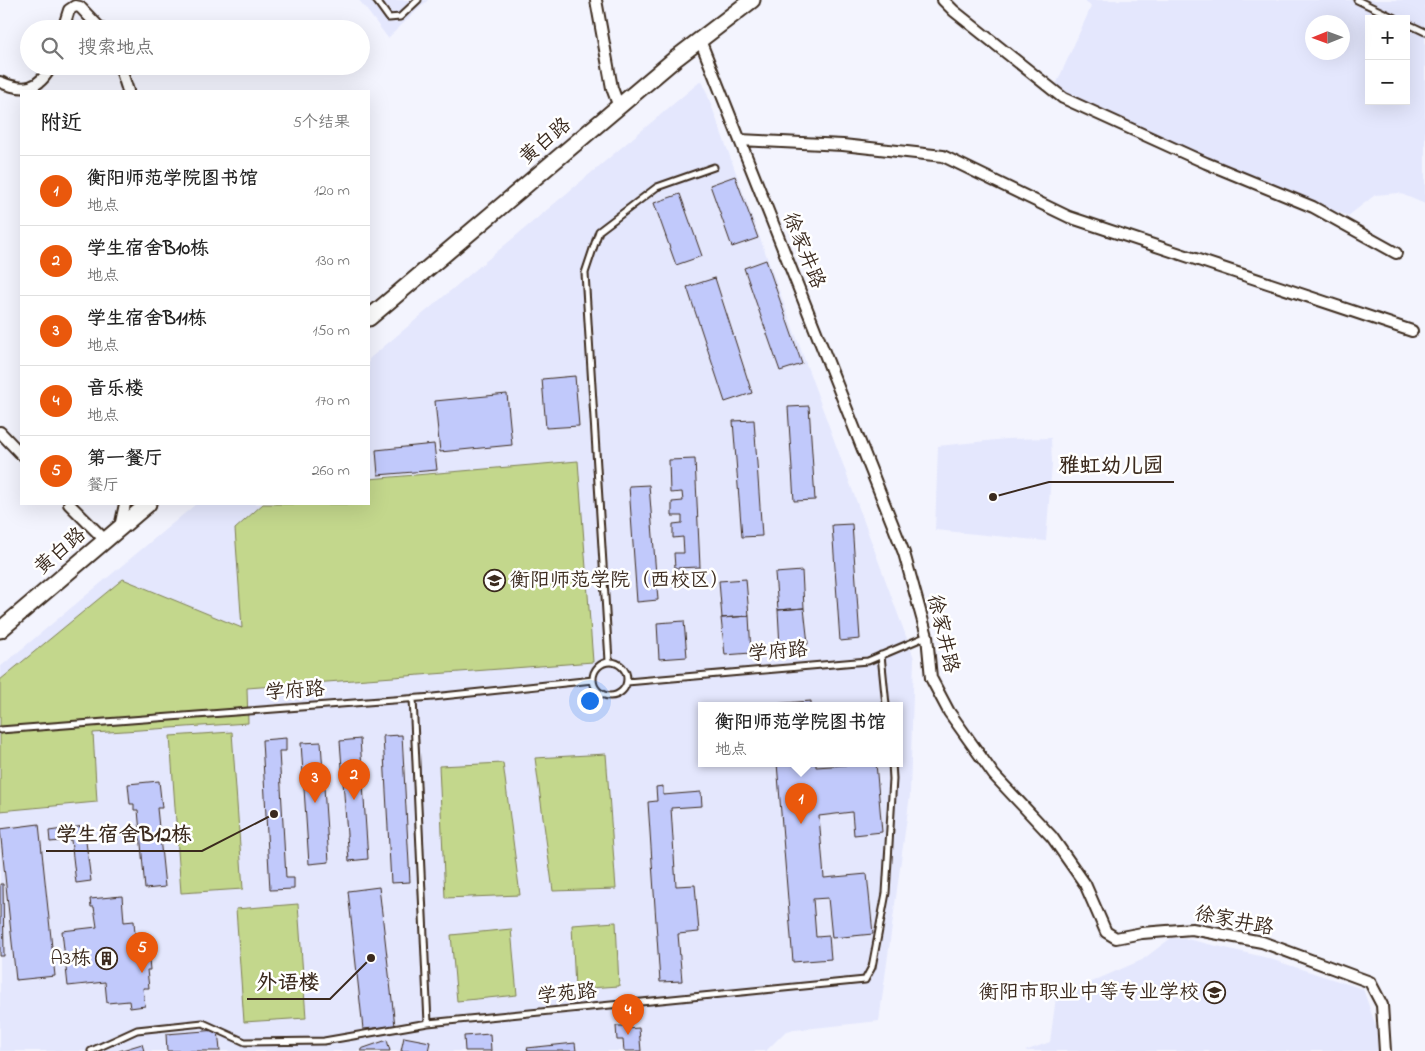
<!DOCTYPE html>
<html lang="zh">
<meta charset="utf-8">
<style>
body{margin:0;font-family:"Indie Flower","LXGW WenKai TC",sans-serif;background:#f2f2f2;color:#222}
.controls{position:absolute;right:15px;top:15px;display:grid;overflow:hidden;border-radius:0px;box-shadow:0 5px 20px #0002}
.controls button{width:45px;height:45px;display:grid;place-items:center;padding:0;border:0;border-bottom:1px solid #e0e0e0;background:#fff;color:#222;font:25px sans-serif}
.compass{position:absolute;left:1305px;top:15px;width:45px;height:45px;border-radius:50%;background:#fff;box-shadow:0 5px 20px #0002;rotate:269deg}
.you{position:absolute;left:589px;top:700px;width:18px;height:18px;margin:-12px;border:4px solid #fff;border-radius:50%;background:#1a73e8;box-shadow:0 0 0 8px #1a73e833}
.badge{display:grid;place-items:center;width:32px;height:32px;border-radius:50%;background:#ea580c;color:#fff;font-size:16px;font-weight:700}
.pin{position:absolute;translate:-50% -41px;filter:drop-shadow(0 1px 2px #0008)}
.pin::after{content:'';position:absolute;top:26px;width:18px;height:15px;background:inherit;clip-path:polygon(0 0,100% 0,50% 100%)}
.popup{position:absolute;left:698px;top:702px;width:205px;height:65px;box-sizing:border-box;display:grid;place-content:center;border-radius:0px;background:#fff;filter:drop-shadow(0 1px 4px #0005);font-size:16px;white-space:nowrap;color:#767676}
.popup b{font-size:19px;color:#222}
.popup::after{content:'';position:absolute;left:50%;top:100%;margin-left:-10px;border:10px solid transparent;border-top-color:#fff}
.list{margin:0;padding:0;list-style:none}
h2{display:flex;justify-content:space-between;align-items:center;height:65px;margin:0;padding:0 20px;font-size:21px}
h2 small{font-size:16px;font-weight:400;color:#767676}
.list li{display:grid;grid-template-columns:32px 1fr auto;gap:15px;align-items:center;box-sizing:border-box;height:70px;padding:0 20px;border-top:1px solid #e0e0e0}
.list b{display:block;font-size:19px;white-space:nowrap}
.list p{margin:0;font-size:16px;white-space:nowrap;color:#767676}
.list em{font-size:16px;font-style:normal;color:#767676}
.icon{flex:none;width:28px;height:28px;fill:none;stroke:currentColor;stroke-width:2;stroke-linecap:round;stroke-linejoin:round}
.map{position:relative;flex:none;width:1425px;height:1051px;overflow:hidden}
.search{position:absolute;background:#fff;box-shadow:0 5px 20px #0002;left:20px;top:20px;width:350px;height:55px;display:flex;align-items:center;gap:12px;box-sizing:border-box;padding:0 18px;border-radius:28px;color:#767676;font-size:19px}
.panel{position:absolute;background:#fff;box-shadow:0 5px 20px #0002;left:20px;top:90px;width:350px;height:415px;border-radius:0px}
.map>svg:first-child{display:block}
</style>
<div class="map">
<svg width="1425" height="1051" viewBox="0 0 1425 1051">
<rect width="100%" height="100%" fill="#f3f4fe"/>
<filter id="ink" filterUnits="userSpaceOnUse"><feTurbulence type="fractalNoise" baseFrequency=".02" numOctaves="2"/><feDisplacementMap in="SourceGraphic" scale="10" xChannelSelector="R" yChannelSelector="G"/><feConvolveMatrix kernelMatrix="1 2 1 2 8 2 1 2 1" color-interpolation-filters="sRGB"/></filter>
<g filter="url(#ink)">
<path fill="#e4e7fd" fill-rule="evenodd" d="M359,0H428L388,38Z
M1085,0H1425V204L1399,193L1375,195L1348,216L1208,161L1107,115L1055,87L1091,7ZM1369,19H1406V101H1369ZM1312,22H1342V52H1312Z
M702,80L914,658L910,795L879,1021L786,1031L766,1051H0V667L196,504H369V359ZM702,705H900V763H702Z
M1051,438L1052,464L1046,541L935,530L938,446L1006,439Z
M1171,938L1187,939L1264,957L1363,989L1380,1038L1381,1051H1025L1050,1042L1056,997L1142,960Z"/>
<path fill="#c3d78c" stroke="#7f8055" d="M578,461L593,662L247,688L248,723L93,733L97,802L0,811V680L123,579L242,628L235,529L263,504H369V479Z
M232,732L243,889L181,893L170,736Z
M606,754L616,889L553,891L535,758Z
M503,763L520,895L445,898L439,766Z
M298,904L306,1018L244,1022L236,909Z
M616,922L619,986L575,989L572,925Z
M511,929L517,995L457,1001L451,935Z"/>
<path fill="#c1c9fb" stroke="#3b2a1e" d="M735,176L758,238L732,247L710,185Z
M680,194L702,256L676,265L654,203Z
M766,260L802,364L780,371L744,268Z
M715,278L752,393L725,402L687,287Z
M575,376L579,426L546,428L542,379Z
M507,394L512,445L440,452L435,401Z
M809,406L815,500L794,501L788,407Z
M754,420L762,536L742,537L733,421Z
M434,444L437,470L378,475L376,450Z
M695,459L700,567L675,568L674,553H684L683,537L673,538V524L682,523V516H672V502L683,501L682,492L670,493L669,460Z
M649,485L658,600L637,602L629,486Z
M852,524L860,639L840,641L832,525Z
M802,571L804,608L778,610L775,573Z
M746,579L749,616L722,618L719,581Z
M804,608L808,644L780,647L778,610Z
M749,616L751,653L725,655L721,618Z
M684,621L687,657L659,659L657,623Z
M811,701V705H759Z
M402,735L410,882L391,883L383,736Z
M286,738V751H279L286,878H294V889L270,890L262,740Z
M360,739L368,859L349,861L340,741Z
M321,742L329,862L309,864L301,743Z
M777,763H816V767L876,763L882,832L854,835L852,812L819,816L824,878L867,874L873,934L832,938L828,898L813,899L816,937L829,936L831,959L793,962Z
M159,781L162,808H157L165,887L145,889L138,810H134V804H130L128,784Z
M663,786V795L701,792L702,806L671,808L676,886L695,885L699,932L678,934L682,981L660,982L648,802L657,801L656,787Z
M39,824L55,976L16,980L0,829Z
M84,826L91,881L76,883L71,840L50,842L49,831Z
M0,884H3L4,956H0Z
M379,887L395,1026L363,1029L348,891Z
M122,896L124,922L134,921L135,934L142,933L144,949L148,948L150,970H147L149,988H143L145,1006L130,1008L129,1001L107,1003L105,982L68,986L62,931L97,927L94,907H91L90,899Z
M616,1026H625V1029L639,1028L641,1051H624L623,1040H617Z
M218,1030L220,1051H167L166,1034Z
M490,1034L491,1051H465L464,1036Z
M404,1037L430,1042L428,1051H401Z
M387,1040L390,1051H361V1049Z
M575,1043L576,1051H528L527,1048Z
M142,1044L144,1051H119Z"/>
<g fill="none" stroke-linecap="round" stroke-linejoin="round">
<defs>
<path id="service" d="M376,0L389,18L400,17L418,0
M1357,0L1397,19
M1406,23L1425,32
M881,655L886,705
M609,661L585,273L599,231L657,187L714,167
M593 679a17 17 0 1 1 34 0a17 17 0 1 1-34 0Z
M627,682L868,661L927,636
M413,698L428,1023
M0,730L433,697L593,680
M91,1051L137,1030L203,1023L245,1042L324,1041L428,1023L865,980L872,967L886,893L893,779L892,763"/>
<path id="minor" d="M596,0L612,88L619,107
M943,0L954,11L1063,98L1206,163L1313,207L1396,253
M63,29L69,10L75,6L80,7L101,29
M700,40L904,553L927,636L931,678L949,712L994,775L1052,837L1085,884L1106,932L1116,938L1142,933L1192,929L1262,942L1370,982L1382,1005L1385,1051
M120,66L128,91
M0,82C24,92 39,90 51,66
M740,140L843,145L943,156L1069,217L1412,331
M0,432L21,454
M69,504L105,540
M120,527L125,504"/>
<path id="secondary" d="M369,318L675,59L752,0
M0,630L148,504"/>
</defs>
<use href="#service" stroke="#3b2a1e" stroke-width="9"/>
<use href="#minor" stroke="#3b2a1e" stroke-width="14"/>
<use href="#secondary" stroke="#3b2a1e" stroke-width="19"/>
<use href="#service" stroke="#fff" stroke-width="5"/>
<use href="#minor" stroke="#fff" stroke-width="10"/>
<use href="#secondary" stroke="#fff" stroke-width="15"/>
</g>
</g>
<defs>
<symbol id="university-ring" viewBox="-11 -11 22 22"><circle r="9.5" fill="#fff" stroke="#3b2a1e" stroke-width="1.5"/><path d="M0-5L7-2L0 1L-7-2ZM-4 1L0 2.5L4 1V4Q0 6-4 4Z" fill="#3b2a1e"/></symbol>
<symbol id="building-ring" viewBox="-11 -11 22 22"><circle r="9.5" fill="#fff" stroke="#3b2a1e" stroke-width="1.5"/><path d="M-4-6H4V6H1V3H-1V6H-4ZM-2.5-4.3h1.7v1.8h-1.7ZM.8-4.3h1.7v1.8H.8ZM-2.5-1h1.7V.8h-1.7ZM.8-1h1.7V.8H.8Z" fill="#3b2a1e"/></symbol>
<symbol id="school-ring" viewBox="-11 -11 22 22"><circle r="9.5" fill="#fff" stroke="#3b2a1e" stroke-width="1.5"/><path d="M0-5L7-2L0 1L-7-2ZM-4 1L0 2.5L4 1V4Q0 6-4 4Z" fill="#3b2a1e"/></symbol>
</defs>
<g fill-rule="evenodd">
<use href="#university-ring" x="482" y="568" width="25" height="25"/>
<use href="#building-ring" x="94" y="946" width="25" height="25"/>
<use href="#school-ring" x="1202" y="980" width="25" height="25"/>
</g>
<g text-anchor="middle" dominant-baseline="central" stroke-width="5" stroke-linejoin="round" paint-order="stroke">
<g font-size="20" fill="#3b2a1e" stroke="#fff">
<text transform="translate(546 142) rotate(-40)">黄白路</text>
<text transform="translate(803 251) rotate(68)">徐家井路</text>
<text transform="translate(61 552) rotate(-41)">黄白路</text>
<text transform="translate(942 634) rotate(77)">徐家井路</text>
<text transform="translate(778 653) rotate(-5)">学府路</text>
<text transform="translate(295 692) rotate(-4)">学府路</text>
<text transform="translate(1234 922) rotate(11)">徐家井路</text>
<text transform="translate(567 995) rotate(-6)">学苑路</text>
</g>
<g font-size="20" fill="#3b2a1e" stroke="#fff" text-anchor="end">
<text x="510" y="581" text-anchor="start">衡阳师范学院（西校区）</text>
<text x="91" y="959">A3栋</text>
<text x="1199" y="993">衡阳市职业中等专业学校</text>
</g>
</g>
<path fill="none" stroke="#3b2a1e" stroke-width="2" d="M993 497L1049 482H1174M274 814L202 851H46M371 958L330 999H247"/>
<g fill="#3b2a1e" stroke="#fff" stroke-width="2">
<circle cx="993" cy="497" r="5"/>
<circle cx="274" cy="814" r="5"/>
<circle cx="371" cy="958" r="5"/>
</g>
<g font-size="21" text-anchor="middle" font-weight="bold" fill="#3b2a1e" stroke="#fff" stroke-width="5" stroke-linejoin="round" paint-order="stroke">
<text x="1111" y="472">雅虹幼儿园</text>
<text x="124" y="841">学生宿舍B12栋</text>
<text x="288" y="989">外语楼</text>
</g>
</svg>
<div class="controls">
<button>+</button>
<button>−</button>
</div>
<svg class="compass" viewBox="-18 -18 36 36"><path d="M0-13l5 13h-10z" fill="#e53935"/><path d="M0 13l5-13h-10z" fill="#767676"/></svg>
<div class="you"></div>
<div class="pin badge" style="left:801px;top:824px">1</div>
<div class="popup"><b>衡阳师范学院图书馆</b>地点</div>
<div class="pin badge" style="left:354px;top:800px">2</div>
<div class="pin badge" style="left:315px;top:803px">3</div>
<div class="pin badge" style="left:628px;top:1035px">4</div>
<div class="pin badge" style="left:142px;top:973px">5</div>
<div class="search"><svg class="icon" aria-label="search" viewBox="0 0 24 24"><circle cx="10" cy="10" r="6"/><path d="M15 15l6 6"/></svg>搜索地点</div>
<section class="panel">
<h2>附近<small>5个结果</small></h2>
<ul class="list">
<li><span class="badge">1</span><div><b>衡阳师范学院图书馆</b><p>地点</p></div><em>120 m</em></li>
<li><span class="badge">2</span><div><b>学生宿舍B10栋</b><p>地点</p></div><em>130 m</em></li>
<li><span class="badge">3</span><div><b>学生宿舍B11栋</b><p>地点</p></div><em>150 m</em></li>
<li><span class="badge">4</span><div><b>音乐楼</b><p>地点</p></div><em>170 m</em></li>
<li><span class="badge">5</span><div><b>第一餐厅</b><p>餐厅</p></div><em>260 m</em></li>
</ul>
</section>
</div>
